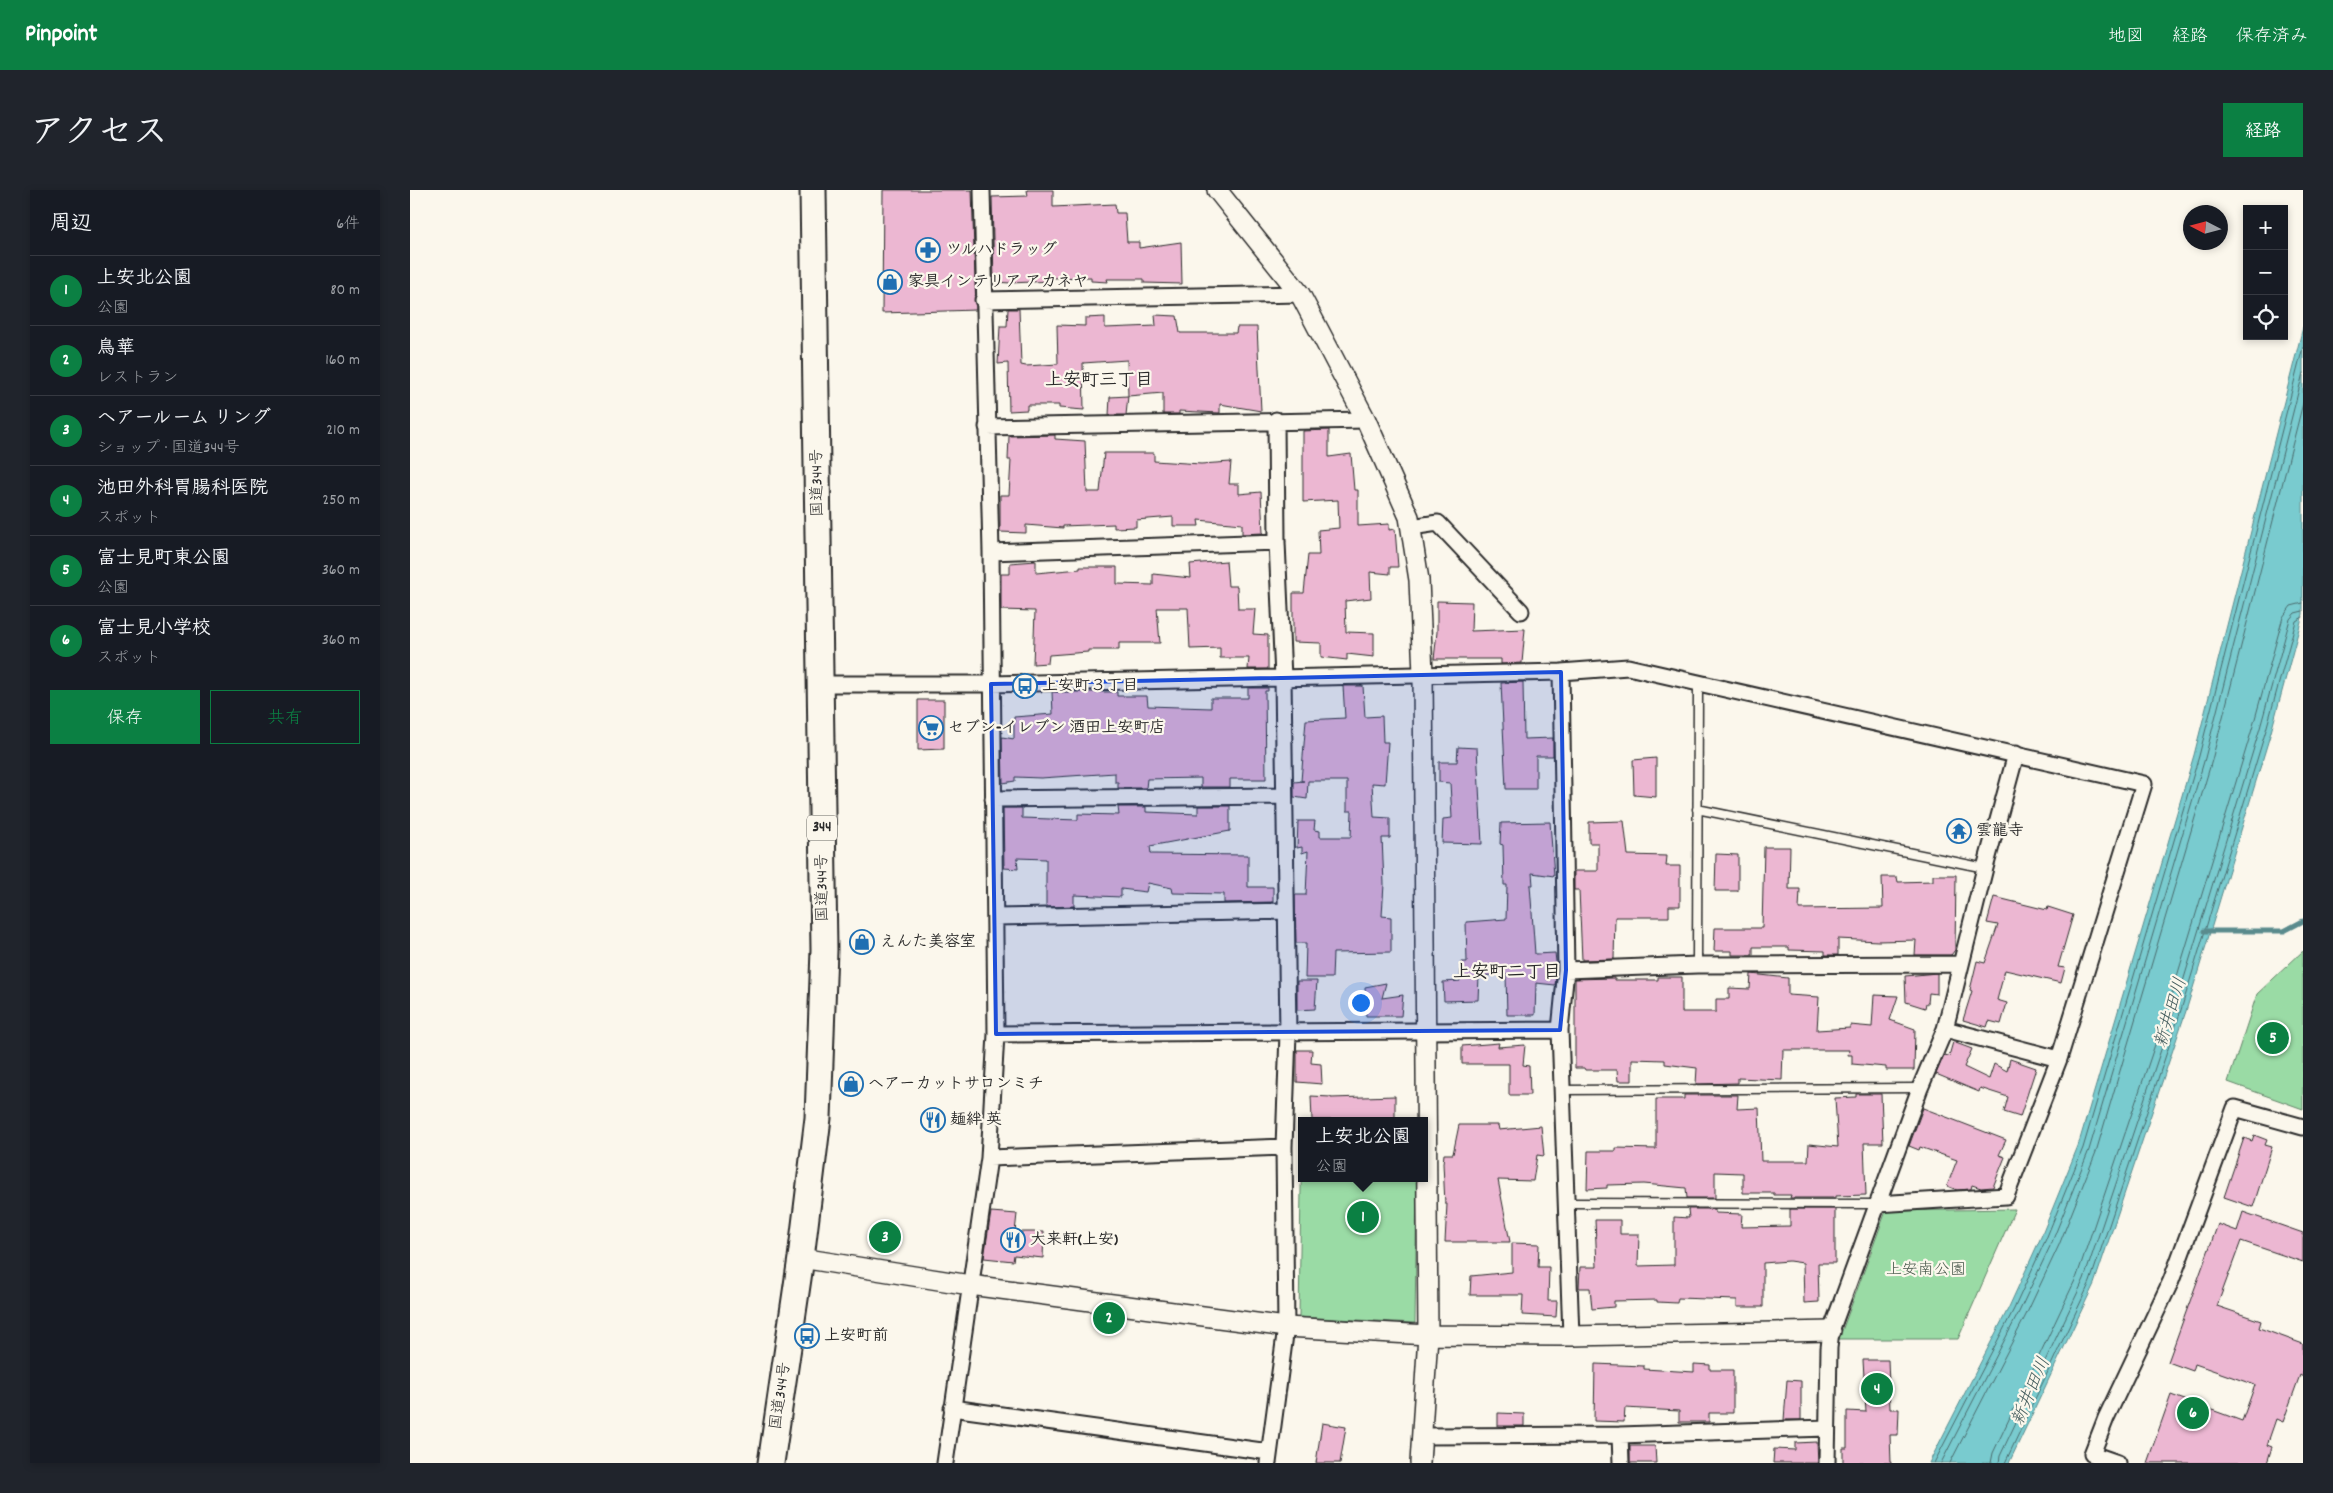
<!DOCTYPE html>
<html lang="ja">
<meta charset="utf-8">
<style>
body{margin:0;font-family:Dekko,"Klee One",sans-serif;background:#20242c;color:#f1f3f6}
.controls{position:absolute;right:15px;top:15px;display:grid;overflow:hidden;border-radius:0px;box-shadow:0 2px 8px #0003}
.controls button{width:45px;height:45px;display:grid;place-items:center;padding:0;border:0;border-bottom:1px solid #363941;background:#171b24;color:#f1f3f6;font:25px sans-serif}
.compass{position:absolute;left:1773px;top:15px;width:45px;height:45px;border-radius:50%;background:#171b24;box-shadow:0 2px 8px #0003;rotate:276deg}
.you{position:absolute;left:950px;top:812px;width:18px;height:18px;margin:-12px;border:4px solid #fff;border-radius:50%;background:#1a73e8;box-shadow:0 0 0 8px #1a73e833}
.badge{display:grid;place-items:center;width:32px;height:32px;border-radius:50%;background:#0b8043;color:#fff;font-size:16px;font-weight:700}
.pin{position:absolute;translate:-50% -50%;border:2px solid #fff;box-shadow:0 1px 5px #0006}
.popup{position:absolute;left:888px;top:927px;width:130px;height:65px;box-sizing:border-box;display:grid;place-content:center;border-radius:0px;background:#171b24;filter:drop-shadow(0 1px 4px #0005);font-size:16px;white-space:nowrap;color:#9ea1a6}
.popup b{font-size:19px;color:#f1f3f6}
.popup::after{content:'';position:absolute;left:50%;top:100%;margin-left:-10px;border:10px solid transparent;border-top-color:#171b24}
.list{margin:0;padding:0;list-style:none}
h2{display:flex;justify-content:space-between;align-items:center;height:65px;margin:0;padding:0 20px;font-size:21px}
h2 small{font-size:16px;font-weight:400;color:#9ea1a6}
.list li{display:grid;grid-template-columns:32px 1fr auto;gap:15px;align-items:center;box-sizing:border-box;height:70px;padding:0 20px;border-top:1px solid #363941}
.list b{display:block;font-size:19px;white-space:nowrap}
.list p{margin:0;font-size:16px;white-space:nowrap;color:#9ea1a6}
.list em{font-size:16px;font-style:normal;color:#9ea1a6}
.actions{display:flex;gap:10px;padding:15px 20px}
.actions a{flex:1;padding:11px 0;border:1px solid #0b8043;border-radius:0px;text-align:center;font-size:18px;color:#0b8043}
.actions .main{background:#0b8043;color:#fff}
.icon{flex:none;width:28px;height:28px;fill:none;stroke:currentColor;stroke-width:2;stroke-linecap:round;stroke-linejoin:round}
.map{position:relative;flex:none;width:1893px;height:1273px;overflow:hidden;border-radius:0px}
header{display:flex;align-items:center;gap:30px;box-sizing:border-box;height:70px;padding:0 25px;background:#0b8043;color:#fff}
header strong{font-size:24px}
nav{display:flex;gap:28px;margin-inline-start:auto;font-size:18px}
.intro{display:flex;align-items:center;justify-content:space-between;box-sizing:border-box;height:120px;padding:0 30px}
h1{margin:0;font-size:35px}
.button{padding:12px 22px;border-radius:0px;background:#0b8043;color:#fff;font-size:18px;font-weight:700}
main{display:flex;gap:30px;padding:0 30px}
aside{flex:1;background:#171b24;border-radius:0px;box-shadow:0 2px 8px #0003}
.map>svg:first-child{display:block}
</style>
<header>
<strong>Pinpoint</strong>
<nav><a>地図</a><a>経路</a><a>保存済み</a></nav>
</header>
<div class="intro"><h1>アクセス</h1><a class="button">経路</a></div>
<main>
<aside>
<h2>周辺<small>6件</small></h2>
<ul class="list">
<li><span class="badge">1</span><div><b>上安北公園</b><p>公園</p></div><em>80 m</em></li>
<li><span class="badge">2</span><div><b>鳥華</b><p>レストラン</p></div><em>160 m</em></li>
<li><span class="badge">3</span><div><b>ヘアールーム リング</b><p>ショップ · 国道344号</p></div><em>210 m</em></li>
<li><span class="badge">4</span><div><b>池田外科胃腸科医院</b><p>スポット</p></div><em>250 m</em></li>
<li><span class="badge">5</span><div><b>富士見町東公園</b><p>公園</p></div><em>360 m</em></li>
<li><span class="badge">6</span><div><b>富士見小学校</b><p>スポット</p></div><em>360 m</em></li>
</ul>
<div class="actions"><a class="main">保存</a><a>共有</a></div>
</aside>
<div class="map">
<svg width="1893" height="1273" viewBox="0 0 1893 1273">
<rect width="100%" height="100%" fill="#fbf7ec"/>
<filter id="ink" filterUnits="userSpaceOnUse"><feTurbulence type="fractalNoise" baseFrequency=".02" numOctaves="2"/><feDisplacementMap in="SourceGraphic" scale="10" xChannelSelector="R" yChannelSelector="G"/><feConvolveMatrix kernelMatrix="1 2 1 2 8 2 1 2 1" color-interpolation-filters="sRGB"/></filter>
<g filter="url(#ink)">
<path fill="#9adba5" stroke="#628368" d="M1893,761V919L1818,892L1847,804Z
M892,937V988H1007L1005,1133L889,1127Z
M1605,1019L1548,1149H1429L1476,1021Z"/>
<path fill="#79cbcf" stroke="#5a8b8d" d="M1893,137V424L1861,542L1776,821L1684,1094L1599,1273H1519L1599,1117L1631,1047L1668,956L1784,565Z"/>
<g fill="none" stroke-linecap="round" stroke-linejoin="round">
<path stroke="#4a6b6d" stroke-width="1" d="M1524,1273L1604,1119L1636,1049L1673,958L1789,566L1893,157
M1531,1273L1609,1122L1642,1052L1679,960L1795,568L1893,183
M1540,1273L1616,1125L1649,1055L1686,962L1802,570L1893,213
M1581,1273L1583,1263L1667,1086L1758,816L1843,536L1873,427L1881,416L1893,413
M1589,1273L1590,1266L1674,1089L1765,818L1850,538L1880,429L1885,423L1893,421
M1595,1273L1680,1092L1771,820L1856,540L1886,431L1893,427"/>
<path stroke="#5a8b8d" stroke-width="5" d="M1794,741H1874L1893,731"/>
</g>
<path fill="#ecb7d2" stroke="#2b2b2b" d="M473,0H562L566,120L472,123Z
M617,0H643V17L705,14L706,23H715L717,52H729V58L771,52L772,94L734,93V89H697L698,92L681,91V87L642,88V91L601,93L584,92L582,7L618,6Z
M598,119H609L611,175L616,176L648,174L647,135L675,136V128L695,127V138L746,136L745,125L767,126L770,143H826L827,137H847L851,221L810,214V223L769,221V224H753V203L718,206L717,170L673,173L674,220L649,218V215H617V220L599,221L598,173L588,174L590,136H597Z
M718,206L716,225H699L700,207Z
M919,240V267L941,264L944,300H948V336L979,334V340L985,339L988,377H980V384L960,382L961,408L935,411L936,442L964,443V467L937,464V470L911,467V453L883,452V403H894L898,365H909L908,340L929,338L928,310L893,312V241Z
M645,245V249L675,251L677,302H690L694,263H744V271L791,274L821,272L819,294H829V304L851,302L853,343L832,344V334L788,330L789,336H763V327L726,330V337L704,338V334L653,336V338L616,335V343L590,342V305H599L601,270H598L599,246Z
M626,371V383L670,379V377H707V394L743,395V384L781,388L780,374L816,371L818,396H827L828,419H845L843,444L858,445V479H838L839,468H810V458L780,459L778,418H747L750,453H709V460H678V462L639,465L638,473L623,474L625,421L591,420V384H600V373Z
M1027,411L1062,412L1061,441L1115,439L1112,473L1091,474V469H1024L1027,442Z
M1113,492L1114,549L1143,548V566H1126V599H1096L1091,493Z
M933,496H953L955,527L972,526L973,552H978L975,594L962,593L964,627L980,628V648H972L974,694L972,726L981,727V762L923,763L922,788H895L896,753H886L885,705H896L898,661L892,663V657L887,658L888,631H905L904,640L910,641V647H941L942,621H937V591H898L897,609L884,607V592L894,591H891L896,530L935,528Z
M838,498H858V501H855L856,589H820V597H791V588L737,589L736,598H708V592H705V583L631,588L605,587V591L593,593L592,547L604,549V527L643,524L642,502H707V506H737L738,516L801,518V508H838Z
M508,510H534V559L508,560Z
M1048,557L1067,558L1072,654L1032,653L1033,629L1042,628L1040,593L1029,592V572H1047Z
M1246,568V607L1224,605L1223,570Z
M788,616H820V641L740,656L741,664L838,665V697H863V712L814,713V704L763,703L762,698L738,693L736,702L711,699V707L664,705V716L636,717V669L607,668L608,679L594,678L593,618H612V628L668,630V624L709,625L708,617H736V622L788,624Z
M1214,631L1218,665L1257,666L1256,676H1270V716H1259V727H1205L1204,769L1172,770L1169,700H1164V681H1188V653H1179V632Z
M1140,632L1144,686L1122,683L1123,695H1120L1125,764L1145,763L1147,780L1145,795L1126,793L1125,825H1097L1096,784L1069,786L1068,810L1034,811L1033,792L1050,791L1051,772H1057L1056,732L1096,729L1097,695H1094L1093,655L1090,654L1091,633Z
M1354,657H1380L1379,699H1390L1389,719L1473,718L1472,687H1487L1488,692L1523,691V685H1546L1545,760L1541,765H1505L1506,750L1468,751L1428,749V765H1415V761L1379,760V757H1343V765H1322V761H1304L1305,738H1352Z
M1306,664L1328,665V701H1305Z
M1584,707L1637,720L1638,717L1663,725L1648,777L1655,778L1651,793L1595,780L1587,810L1597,813L1591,834L1579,831L1577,837L1553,830L1562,801L1560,800L1567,771L1575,773L1588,735L1577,733Z
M1527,783V804L1519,803L1518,813H1516L1515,818L1496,812L1495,786Z
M1341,784L1378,788V805L1409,807L1407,840L1440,838V835L1462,837L1464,805L1488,806L1480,830L1505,839L1504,880H1476V877L1442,874V865H1438L1439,860H1373L1372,890L1328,888V893L1286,894L1287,878L1255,874V870L1222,869V891H1208L1207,880H1175L1174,878H1165V789L1204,788V790H1248V787H1272V822H1306V809H1319V798L1340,799Z
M887,791H907L905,819L887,820Z
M976,793L972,808L993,805L991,826H956L955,797Z
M1543,852L1562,859L1554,877L1579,889L1584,874L1597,881L1600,869L1626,878L1610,927L1594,922L1598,907L1570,898L1569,902L1526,884L1534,865L1539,866Z
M1089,853L1088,857L1115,855L1113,875L1119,876L1120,905H1099V874H1052V856Z
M887,860H902L901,873L911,874L912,894L887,892Z
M1446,904H1471L1473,953H1454L1456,1005L1425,1006V1008H1380L1381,1005H1364V1003H1333V983L1305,982V1008H1277L1276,998L1234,994L1197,995V998L1177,999L1178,961H1206V958L1246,959V909H1274V905H1328L1327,919L1349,918L1351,971H1398L1399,954L1428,957L1425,908L1446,907Z
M901,906L921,907V908L985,906V930H902Z
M1513,918L1596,950L1589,965L1595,967L1583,997L1571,998L1562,995L1561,999L1547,1000L1537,996L1547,970L1510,957L1509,960L1499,956Z
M1049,935H1088L1089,940L1131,936L1134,966L1127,965L1123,991L1088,990L1100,1052H1035L1037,1014H1035L1033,973L1034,964H1043Z
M1844,945L1857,950L1855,955L1862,957L1843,1017L1814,1007L1834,948L1842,951Z
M1278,1019H1305V1023L1332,1024L1331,1037L1380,1036V1019H1425V1073H1408L1409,1112L1394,1113L1393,1073L1379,1071L1353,1073V1117H1327V1110L1268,1108L1267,1113L1247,1112V1110L1204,1111V1117L1182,1119L1180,1098H1169L1170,1077H1187L1185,1030H1210V1044H1229L1228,1076L1264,1075V1027L1279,1028Z
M581,1022L607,1024L605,1042H634L633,1068L604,1065L603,1071L574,1068Z
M1833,1022L1893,1043V1072L1831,1051L1807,1116L1851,1131L1849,1138L1893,1154V1187L1890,1185L1873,1232L1866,1229L1857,1255L1862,1257L1857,1273H1737L1761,1205L1832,1231L1845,1195L1785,1174L1783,1181L1758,1172L1808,1034L1827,1041Z
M1102,1053L1129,1054L1128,1077H1139L1138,1111H1147L1146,1127L1112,1125L1113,1105H1060L1061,1086L1102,1082Z
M1453,1170H1478L1480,1219H1489L1488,1245H1480L1481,1273H1433V1258H1437V1221L1456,1222Z
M1185,1174L1234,1176V1179L1284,1182V1174L1300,1175V1180H1323V1223H1299V1232H1269V1221L1215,1218L1214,1232L1184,1231Z
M1377,1190L1391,1191V1230H1374Z
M1088,1223L1114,1224V1236H1088Z
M912,1233L936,1237L930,1273H906Z
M1407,1252L1408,1273H1363L1364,1259L1385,1260V1253Z
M1220,1256H1245L1246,1273H1220Z"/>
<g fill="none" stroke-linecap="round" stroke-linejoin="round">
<defs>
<path id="service" d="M1287,619L1575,678
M1287,775L1288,493
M1152,900L1510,898
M1156,1013L1467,1014"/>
<path id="minor" d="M573,110L890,104
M577,237L956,230
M1001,337L1028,333L1111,421
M581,362L867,352
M1151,482L1156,780L1150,840L1161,1146
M410,494H581L1151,482L1218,477L1734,594L1649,869L1596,1006L1467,1014
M583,609L874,606
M585,727L875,721
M1156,780L1287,775L1550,774
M1535,839L1649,869
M586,844L1150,840
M579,968L874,957
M542,1218L859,1262
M1210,1245L1211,1273
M1013,1246L1210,1245L1417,1238
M535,1273L579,968L586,844L581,362L572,0
M858,1273L876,1137L874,957L878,843L873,488L867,352L866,230
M1417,1273L1419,1158L1421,1141L1510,898L1535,839L1575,678L1606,564
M1708,1273L1682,1264L1696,1228L1761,1091L1825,918L1893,937"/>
<path id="tertiary" d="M807,0L890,104L956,230L999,327L1009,390L1013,484L1018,1145L1010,1273
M391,1068L560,1095L876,1137L1018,1145L1161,1146L1421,1141"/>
<path id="trunk" d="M361,1273L391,1068L408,928L414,760L403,0"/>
</defs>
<use href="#service" stroke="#2b2b2b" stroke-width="11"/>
<use href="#minor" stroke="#2b2b2b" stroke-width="19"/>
<use href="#tertiary" stroke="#2b2b2b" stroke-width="22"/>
<use href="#trunk" stroke="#2b2b2b" stroke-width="29"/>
<use href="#service" stroke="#fbf7ec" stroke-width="8"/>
<use href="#minor" stroke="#fbf7ec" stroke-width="15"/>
<use href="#tertiary" stroke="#fbf7ec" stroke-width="19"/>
<use href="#trunk" stroke="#fbf7ec" stroke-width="25"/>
</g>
</g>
<path fill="#1d4ed8" fill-opacity="0.2" stroke="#1d4ed8" stroke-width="4" stroke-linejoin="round" d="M1151,482L1156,780L1150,840L586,844L581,494Z"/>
<defs>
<symbol id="pharmacy-ring" viewBox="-11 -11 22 22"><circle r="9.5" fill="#fbf7ec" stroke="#1f6fb2" stroke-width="1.5"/><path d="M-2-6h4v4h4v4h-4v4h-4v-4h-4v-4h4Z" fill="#1f6fb2"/></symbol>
<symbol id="shop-ring" viewBox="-11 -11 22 22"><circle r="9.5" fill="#fbf7ec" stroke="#1f6fb2" stroke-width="1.5"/><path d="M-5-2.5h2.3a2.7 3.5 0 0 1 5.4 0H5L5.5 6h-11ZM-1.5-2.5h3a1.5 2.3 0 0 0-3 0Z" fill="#1f6fb2"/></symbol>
<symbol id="bus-ring" viewBox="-11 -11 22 22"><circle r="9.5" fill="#fbf7ec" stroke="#1f6fb2" stroke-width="1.5"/><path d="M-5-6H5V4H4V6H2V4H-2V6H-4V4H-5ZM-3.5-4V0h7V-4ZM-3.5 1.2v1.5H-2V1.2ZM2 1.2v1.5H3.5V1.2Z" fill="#1f6fb2"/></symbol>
<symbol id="supermarket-ring" viewBox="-11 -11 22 22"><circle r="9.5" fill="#fbf7ec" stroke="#1f6fb2" stroke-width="1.5"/><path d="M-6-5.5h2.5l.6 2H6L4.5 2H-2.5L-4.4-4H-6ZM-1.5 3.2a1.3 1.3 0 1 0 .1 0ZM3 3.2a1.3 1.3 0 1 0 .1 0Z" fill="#1f6fb2"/></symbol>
<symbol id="temple-ring" viewBox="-11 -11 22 22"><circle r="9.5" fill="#fbf7ec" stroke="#1f6fb2" stroke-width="1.5"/><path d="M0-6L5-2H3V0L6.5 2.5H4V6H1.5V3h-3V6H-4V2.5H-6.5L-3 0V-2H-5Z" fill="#1f6fb2"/></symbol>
<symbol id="restaurant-ring" viewBox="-11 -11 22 22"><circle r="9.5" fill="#fbf7ec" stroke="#1f6fb2" stroke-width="1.5"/><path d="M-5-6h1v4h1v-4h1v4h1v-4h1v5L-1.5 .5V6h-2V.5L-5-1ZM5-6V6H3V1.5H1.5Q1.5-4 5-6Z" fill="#1f6fb2"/></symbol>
</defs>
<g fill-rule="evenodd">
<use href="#pharmacy-ring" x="504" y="46" width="28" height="28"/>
<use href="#shop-ring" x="466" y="78" width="28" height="28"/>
<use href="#bus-ring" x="601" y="482" width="28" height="28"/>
<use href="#supermarket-ring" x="507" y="524" width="28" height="28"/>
<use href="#temple-ring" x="1535" y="627" width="28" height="28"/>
<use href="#shop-ring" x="438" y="738" width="28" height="28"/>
<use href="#shop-ring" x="427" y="880" width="28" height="28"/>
<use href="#restaurant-ring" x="509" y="916" width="28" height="28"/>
<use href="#restaurant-ring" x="589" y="1036" width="28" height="28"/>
<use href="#bus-ring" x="383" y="1132" width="28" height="28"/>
</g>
<g text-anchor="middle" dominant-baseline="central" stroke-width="4.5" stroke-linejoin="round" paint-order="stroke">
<rect fill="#fbf7ec" stroke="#696865" stroke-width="1" x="397" y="625.5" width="30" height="25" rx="4"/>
<g font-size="15" font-weight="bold" fill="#2b2b2b">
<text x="412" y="638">344</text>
</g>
<g font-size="16" font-weight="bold" fill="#2b2b2b" stroke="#fbf7ec" text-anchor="start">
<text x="536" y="60">ツルハドラッグ</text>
<text x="498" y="92">家具インテリア アカネヤ</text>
<text x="632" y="496">上安町３丁目</text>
<text x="538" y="538">セブン-イレブン 酒田上安町店</text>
<text x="1566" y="641">雲龍寺</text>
<text x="470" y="752">えんた美容室</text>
<text x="458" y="894">ヘアーカットサロンミチ</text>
<text x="540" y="930">麺絆 英</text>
<text x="620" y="1050">大来軒(上安)</text>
<text x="414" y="1146">上安町前</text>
</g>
<g font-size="16" fill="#2b2b2b" stroke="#fbf7ec">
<text transform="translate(408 293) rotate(-91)">国道344号</text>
<text transform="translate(413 698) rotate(-91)">国道344号</text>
<text transform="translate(371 1206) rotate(-82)">国道344号</text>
</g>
<g font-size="16" fill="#47574a" stroke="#fbf7ec">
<text x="1516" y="1080">上安南公園</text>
</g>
<g font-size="18" font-weight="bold" fill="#2b2b2b" stroke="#fbf7ec">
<text x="689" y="191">上安町三丁目</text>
<text x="1097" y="783">上安町二丁目</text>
</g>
<g font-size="18" font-style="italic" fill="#425b5c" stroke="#fbf7ec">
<text transform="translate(1762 823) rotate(-73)">新井田川</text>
<text transform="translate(1622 1202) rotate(-67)">新井田川</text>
</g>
</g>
</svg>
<div class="controls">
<button>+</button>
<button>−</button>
<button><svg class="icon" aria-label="locate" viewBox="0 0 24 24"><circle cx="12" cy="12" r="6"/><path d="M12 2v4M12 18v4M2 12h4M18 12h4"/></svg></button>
</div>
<svg class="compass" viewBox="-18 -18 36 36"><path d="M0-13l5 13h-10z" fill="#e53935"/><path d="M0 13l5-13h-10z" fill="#9ea1a6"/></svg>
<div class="you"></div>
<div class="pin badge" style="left:953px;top:1027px">1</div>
<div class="popup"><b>上安北公園</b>公園</div>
<div class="pin badge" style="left:699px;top:1128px">2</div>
<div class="pin badge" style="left:475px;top:1047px">3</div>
<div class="pin badge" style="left:1467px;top:1199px">4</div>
<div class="pin badge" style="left:1863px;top:848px">5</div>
<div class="pin badge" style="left:1783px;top:1223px">6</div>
</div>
</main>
